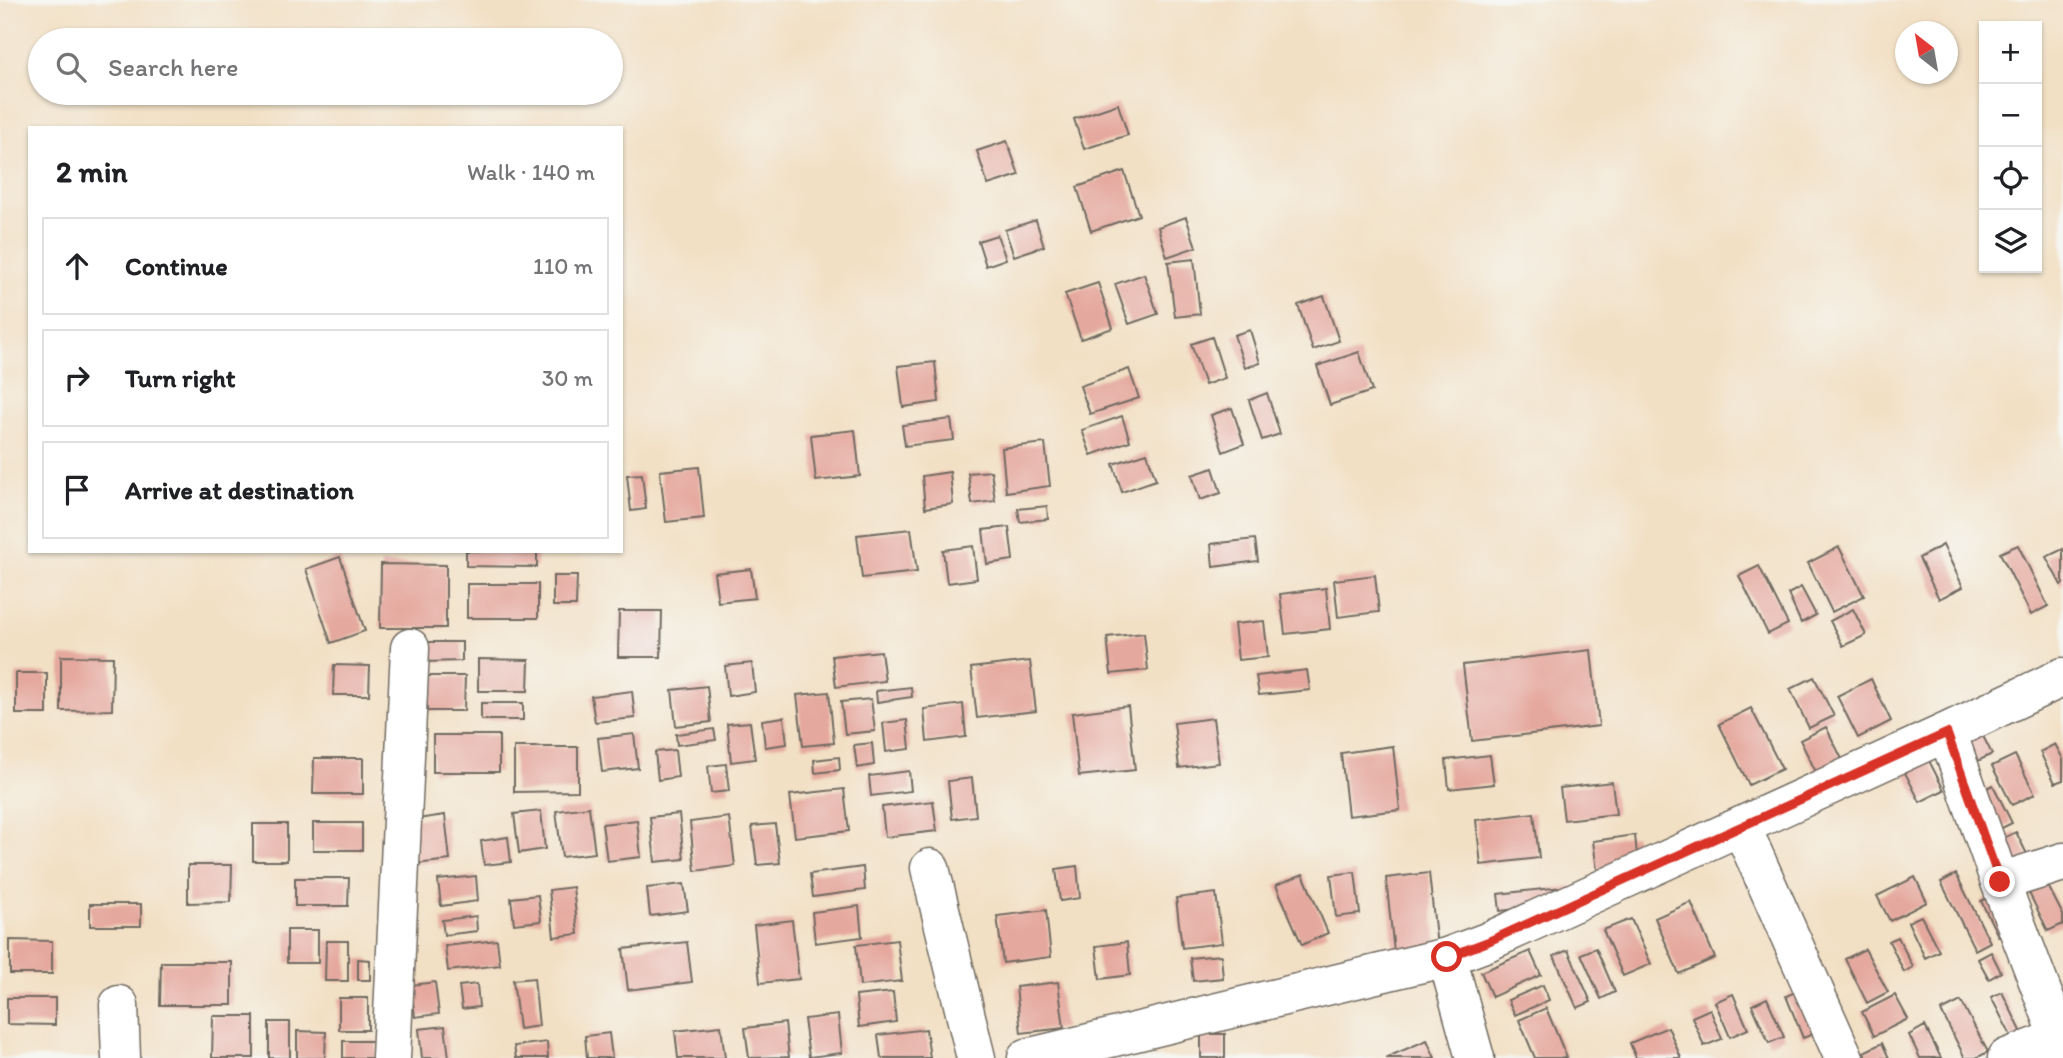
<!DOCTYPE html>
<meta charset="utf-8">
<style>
body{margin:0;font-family:Itim,sans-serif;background:#f2f2f2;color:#202124}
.controls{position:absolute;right:21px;top:21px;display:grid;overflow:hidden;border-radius:0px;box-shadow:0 2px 5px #0004}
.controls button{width:63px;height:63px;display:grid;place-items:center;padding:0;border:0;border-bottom:2px solid #e0e0e0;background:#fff;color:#202124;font:35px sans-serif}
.compass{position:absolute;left:1895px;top:21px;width:63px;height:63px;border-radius:50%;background:#fff;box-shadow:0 2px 5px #0004;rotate:329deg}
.stop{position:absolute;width:21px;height:21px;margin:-16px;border:5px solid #d93025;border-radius:50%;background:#fff}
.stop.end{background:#d93025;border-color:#fff;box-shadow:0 2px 7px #0008}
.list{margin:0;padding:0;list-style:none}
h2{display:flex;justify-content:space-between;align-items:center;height:91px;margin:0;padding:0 28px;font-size:30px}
h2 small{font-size:23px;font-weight:400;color:#757577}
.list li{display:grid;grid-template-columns:46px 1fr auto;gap:21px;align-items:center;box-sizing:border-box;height:98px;margin:0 14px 14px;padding:0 14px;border:2px solid #e0e0e0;border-radius:0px}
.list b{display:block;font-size:26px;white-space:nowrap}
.list em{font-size:23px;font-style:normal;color:#757577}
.icon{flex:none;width:38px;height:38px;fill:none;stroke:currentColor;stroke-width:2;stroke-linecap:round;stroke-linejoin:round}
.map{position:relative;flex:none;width:2063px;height:1058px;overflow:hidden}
.search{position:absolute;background:#fff;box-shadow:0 2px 5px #0004;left:28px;top:28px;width:595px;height:77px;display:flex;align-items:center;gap:18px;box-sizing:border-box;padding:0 24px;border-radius:38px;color:#757577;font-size:26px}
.panel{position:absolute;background:#fff;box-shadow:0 2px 5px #0004;left:28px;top:126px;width:595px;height:427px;border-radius:0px}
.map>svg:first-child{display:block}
</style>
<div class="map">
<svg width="2063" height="1058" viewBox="0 0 2063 1058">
<rect width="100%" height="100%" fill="#f6f6f2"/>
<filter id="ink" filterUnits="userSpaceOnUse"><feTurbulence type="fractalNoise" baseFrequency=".0143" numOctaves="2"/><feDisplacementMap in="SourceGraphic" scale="14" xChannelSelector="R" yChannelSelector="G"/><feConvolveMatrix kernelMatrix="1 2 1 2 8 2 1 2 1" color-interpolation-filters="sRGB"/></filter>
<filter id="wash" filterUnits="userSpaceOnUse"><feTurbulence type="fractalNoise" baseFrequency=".00686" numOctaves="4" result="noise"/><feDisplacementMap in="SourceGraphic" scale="28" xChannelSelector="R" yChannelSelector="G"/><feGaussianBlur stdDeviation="1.57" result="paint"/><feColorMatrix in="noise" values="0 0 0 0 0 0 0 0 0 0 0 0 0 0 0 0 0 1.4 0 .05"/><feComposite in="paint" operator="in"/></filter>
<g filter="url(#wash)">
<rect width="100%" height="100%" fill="#f2e0c5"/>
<g id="blocks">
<path fill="#e5a89e" d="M1118,104L1128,135L1084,149L1074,119Z
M1007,141L1019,175L988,185L977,151Z
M1124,171L1139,215L1091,231L1077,187Z
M1186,217L1196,247L1167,257L1158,227Z
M1036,220L1044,246L1014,256L1005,230Z
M997,235L1006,259L986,266L978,241Z
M1194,259L1200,314L1175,317L1168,262Z
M1144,274L1158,314L1129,324L1115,284Z
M1098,283L1113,328L1081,339L1065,294Z
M1324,296L1339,341L1313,350L1298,305Z
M1250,330L1260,363L1245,368L1234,335Z
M1212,337L1225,378L1205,385L1191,344Z
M1359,352L1372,391L1330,405L1317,366Z
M935,362L939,402L903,407L898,366Z
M1129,369L1139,398L1090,414L1080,386Z
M1267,393L1280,434L1262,440L1249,400Z
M1232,408L1244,444L1223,452L1211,415Z
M1122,416L1130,441L1091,455L1082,430Z
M951,419L954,440L905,446L902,425Z
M855,430L860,476L816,481L811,435Z
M1045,443L1050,486L1006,492L1002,448Z
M1147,453L1156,480L1122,492L1113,464Z
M699,467L704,518L666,522L660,471Z
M1213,468L1221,493L1200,500L1192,475Z
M991,471L995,501L972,504L968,473Z
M950,472L953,504L925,508L922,476Z
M642,474L646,509L631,511L627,475Z
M1047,506L1048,519L1020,522L1018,509Z
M1009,527L1013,560L987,564L983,530Z
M911,529L917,572L862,578L857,535Z
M1255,539L1258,561L1213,567L1211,544Z
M1943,545L1963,587L1939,599L1919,558Z
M2018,545L2048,606L2031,615L2000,553Z
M973,546L977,579L947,583L943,550Z
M1839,547L1864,596L1832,612L1808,563Z
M2063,549V584L2061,585L2046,557Z
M466,551H537V567L466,566Z
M340,557L365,631L331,643L306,569Z
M381,564L446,565V628H380Z
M1759,566L1788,624L1768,634L1739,576Z
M751,569L755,598L718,602L714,573Z
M1375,575L1379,612L1338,617L1334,580Z
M553,576H577L576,606H553Z
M467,584H538V618H467Z
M1801,587L1816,615L1801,623L1788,594Z
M1326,588L1330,629L1285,634L1280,594Z
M1853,609L1866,635L1843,646L1830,621Z
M619,611H662L661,657H618Z
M1264,621L1268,657L1238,660L1234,624Z
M1144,633L1148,670L1111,674L1107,637Z
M426,642H462V661L425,662Z
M1591,650L1599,726L1472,741L1463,665Z
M881,651L885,681L836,687L832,656Z
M61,656L113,657L112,710L61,711Z
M478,659L529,660L528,691H478Z
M1030,661L1036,711L977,718L971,668Z
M752,663L755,692L728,696L725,666Z
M334,665L370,666L369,695H333Z
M1307,670L1310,690L1259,695L1256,676Z
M16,673H47V714H16Z
M427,676H465L464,711H427Z
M1814,677L1834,716L1809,728L1790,689Z
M1871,679L1891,721L1858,738L1837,696Z
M707,686L711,722L676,726L672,690Z
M911,687L912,697L877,702L876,691Z
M632,691L635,718L595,722L591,696Z
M829,692L834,743L803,746L797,695Z
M871,699L875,731L845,734L841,702Z
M481,703H523V720H481Z
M963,704L966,737L927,742L924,709Z
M1128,706L1135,770L1079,776L1072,713Z
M1751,708L1782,769L1749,785L1719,724Z
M784,717L787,744L765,747L762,720Z
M1213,718L1219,763L1179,768L1174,723Z
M907,720L910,749L886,752L883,723Z
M750,722L755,759L731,762L727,724Z
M1826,727L1844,763L1818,776L1800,740Z
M1979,728L1992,754L1974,763L1961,737Z
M714,729L716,740L677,745L676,734Z
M634,734L638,768L602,772L598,738Z
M433,735H499V772H433Z
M872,743L874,765L857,768L854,745Z
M2055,744L2063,759V780L2055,783L2040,752Z
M1393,746L1400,810L1348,816L1341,753Z
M514,747H578V791L514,792Z
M1922,747L1944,790L1920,802L1898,759Z
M675,750L678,777L658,780L655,752Z
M1490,755L1494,784L1449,789L1446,760Z
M2015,755L2035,794L2012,805L1992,766Z
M839,757L840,770L815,773L814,760Z
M314,758H363V794H313Z
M726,764L729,791L711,793L708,766Z
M909,771L911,791L871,796L869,776Z
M972,778L976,816L952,819L948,781Z
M1612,782L1616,814L1564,820L1560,788Z
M1993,785L2012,823L1992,833L1973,795Z
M844,789L849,831L795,837L790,795Z
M933,801L937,831L885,837L882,807Z
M589,807L595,853L562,857L556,811Z
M541,811L545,849L519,853L514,814Z
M1534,813L1539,858L1481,865L1476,820Z
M679,814L684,859L655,862L650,817Z
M445,815L450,860L416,864L410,820Z
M729,817L735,866L695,871L690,822Z
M637,820L641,857L607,861L602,824Z
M313,823H362V850H313Z
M253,824H287V861H253Z
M775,824L780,863L757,865L752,826Z
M2016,832L2029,858L2009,869L1995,842Z
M1635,835L1638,865L1597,870L1593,841Z
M508,837L511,862L484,865L481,841Z
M188,865H232L231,902L188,903Z
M1077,866L1080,898L1060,901L1056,869Z
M863,867L865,890L813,897L810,874Z
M1355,872L1360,914L1336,917L1331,875Z
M1429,873L1437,947L1394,952L1386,878Z
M1303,874L1328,933L1302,945L1276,885Z
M1956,874L1990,942L1975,950L1941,882Z
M476,876L478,901L441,906L438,880Z
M1915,877L1927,902L1890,921L1877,896Z
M295,878H349L348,906H295Z
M2045,880L2063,915V924L2048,931L2027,889Z
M684,884L688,911L650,916L647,888Z
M1571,886L1574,902L1500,911L1498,894Z
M573,887L578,934L554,937L549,890Z
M1216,893L1222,943L1182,948L1176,898Z
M1995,894L2012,929L1998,936L1981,901Z
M538,895L541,921L514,924L511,898Z
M1691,902L1715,958L1679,974L1655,918Z
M90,904H141V926H90Z
M859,906L862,937L815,943L812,912Z
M1046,910L1051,957L1003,963L997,916Z
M476,916L477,931L444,935L442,920Z
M1921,916L1939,951L1925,958L1908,922Z
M1631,919L1651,964L1623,976L1603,930Z
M792,920L799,979L760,983L754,925Z
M287,930H318V963H287Z
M1898,937L1913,967L1904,972L1889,941Z
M10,940L52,941V974H10Z
M497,940L500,965L448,971L445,946Z
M897,940L902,981L860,986L856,945Z
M326,941H348V981H325Z
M687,942L692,982L628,990L623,949Z
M1127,942L1130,975L1100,979L1096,946Z
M1596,948L1615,992L1601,999L1581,954Z
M1865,949L1888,992L1867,1003L1845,959Z
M1568,950L1591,1002L1577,1008L1554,956Z
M1530,951L1541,975L1492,997L1481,972Z
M1991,952L2001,972L1989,979L1978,959Z
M1221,955L1223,978L1193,981L1190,958Z
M358,959L370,960V980H358Z
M161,962H232V1005H160Z
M534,978L539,1026L519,1029L513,980Z
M435,982L439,1014L415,1017L411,985Z
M1058,982L1064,1028L1021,1033L1016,987Z
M477,984L479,1007L462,1009L459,986Z
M1543,985L1549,1000L1515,1015L1508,1000Z
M1802,989L1821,1031L1803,1038L1786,996Z
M893,992L896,1022L859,1027L856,996Z
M2002,992L2023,1035L2013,1040L1991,997Z
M1733,994L1748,1029L1730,1037L1715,1002Z
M1895,995L1908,1019L1874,1036L1862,1012Z
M7,998H55V1025L7,1024Z
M339,998H368V1030H339Z
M1767,998L1784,1037L1769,1043L1752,1005Z
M1961,1001L1988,1052L1976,1058H1965L1941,1011Z
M1546,1008L1567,1058H1535L1519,1020Z
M1710,1009L1722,1039L1704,1046L1692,1017Z
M838,1015L842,1053L809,1057L804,1019Z
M213,1016H254V1058H212Z
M269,1022H290V1058H269Z
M785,1023L789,1057L749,1058L745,1028Z
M445,1026L449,1058H422L419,1029Z
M721,1026L725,1058H678L675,1031Z
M1925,1026L1941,1058H1920L1909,1035Z
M1668,1027L1681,1058H1636L1630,1043Z
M926,1029L930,1058H881L878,1035Z
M297,1031L326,1032L325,1058H297Z
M609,1033L612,1058H587L585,1036Z
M1201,1034H1225V1058H1201Z
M1427,1040L1435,1058H1385Z
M343,1041H377V1058H343Z
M547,1042L548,1058H516L514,1046Z
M1882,1043L1889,1058H1867L1864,1052Z"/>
</g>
</g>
<g filter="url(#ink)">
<use href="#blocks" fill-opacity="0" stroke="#716a61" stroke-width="2"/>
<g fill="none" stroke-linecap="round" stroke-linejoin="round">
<defs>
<path id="minor" d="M1947,732L2000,882L2054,1023L2055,1031L2049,1042L2007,1058
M1741,826L1844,1058
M930,868L976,1058
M2000,882L2063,862
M1447,957L1475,1058
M119,1005L121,1058
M391,1058L410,648
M1027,1058L1447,957L1487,942L1947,732L2063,677"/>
</defs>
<use href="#minor" stroke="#716a61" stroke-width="41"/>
<use href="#minor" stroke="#fff" stroke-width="38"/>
</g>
</g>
<g fill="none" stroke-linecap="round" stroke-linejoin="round" filter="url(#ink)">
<path stroke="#d93025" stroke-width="9" d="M1447,957L1487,942L1947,733L2000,882"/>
</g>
</svg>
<div class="controls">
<button>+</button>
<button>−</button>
<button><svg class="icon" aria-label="locate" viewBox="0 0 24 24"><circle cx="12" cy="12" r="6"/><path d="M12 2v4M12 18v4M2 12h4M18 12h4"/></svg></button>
<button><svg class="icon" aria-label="layers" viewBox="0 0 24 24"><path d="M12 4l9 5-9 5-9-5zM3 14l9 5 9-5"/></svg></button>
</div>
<svg class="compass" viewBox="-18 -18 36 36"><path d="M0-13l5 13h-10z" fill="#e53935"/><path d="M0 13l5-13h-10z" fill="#757577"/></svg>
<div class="stop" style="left:1447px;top:957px"></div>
<div class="stop end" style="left:2000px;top:882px"></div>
<div class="search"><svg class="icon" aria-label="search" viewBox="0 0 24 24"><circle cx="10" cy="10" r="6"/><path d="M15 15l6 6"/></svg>Search here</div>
<section class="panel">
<h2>2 min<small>Walk · 140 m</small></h2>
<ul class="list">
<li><svg class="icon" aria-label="ahead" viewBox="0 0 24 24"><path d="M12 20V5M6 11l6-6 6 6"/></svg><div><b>Continue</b></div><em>110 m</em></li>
<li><svg class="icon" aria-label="right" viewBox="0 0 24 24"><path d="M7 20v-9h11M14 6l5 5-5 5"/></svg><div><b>Turn right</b></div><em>30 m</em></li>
<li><svg class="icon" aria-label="arrive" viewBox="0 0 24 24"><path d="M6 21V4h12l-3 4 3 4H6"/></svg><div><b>Arrive at destination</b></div></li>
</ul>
</section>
</div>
